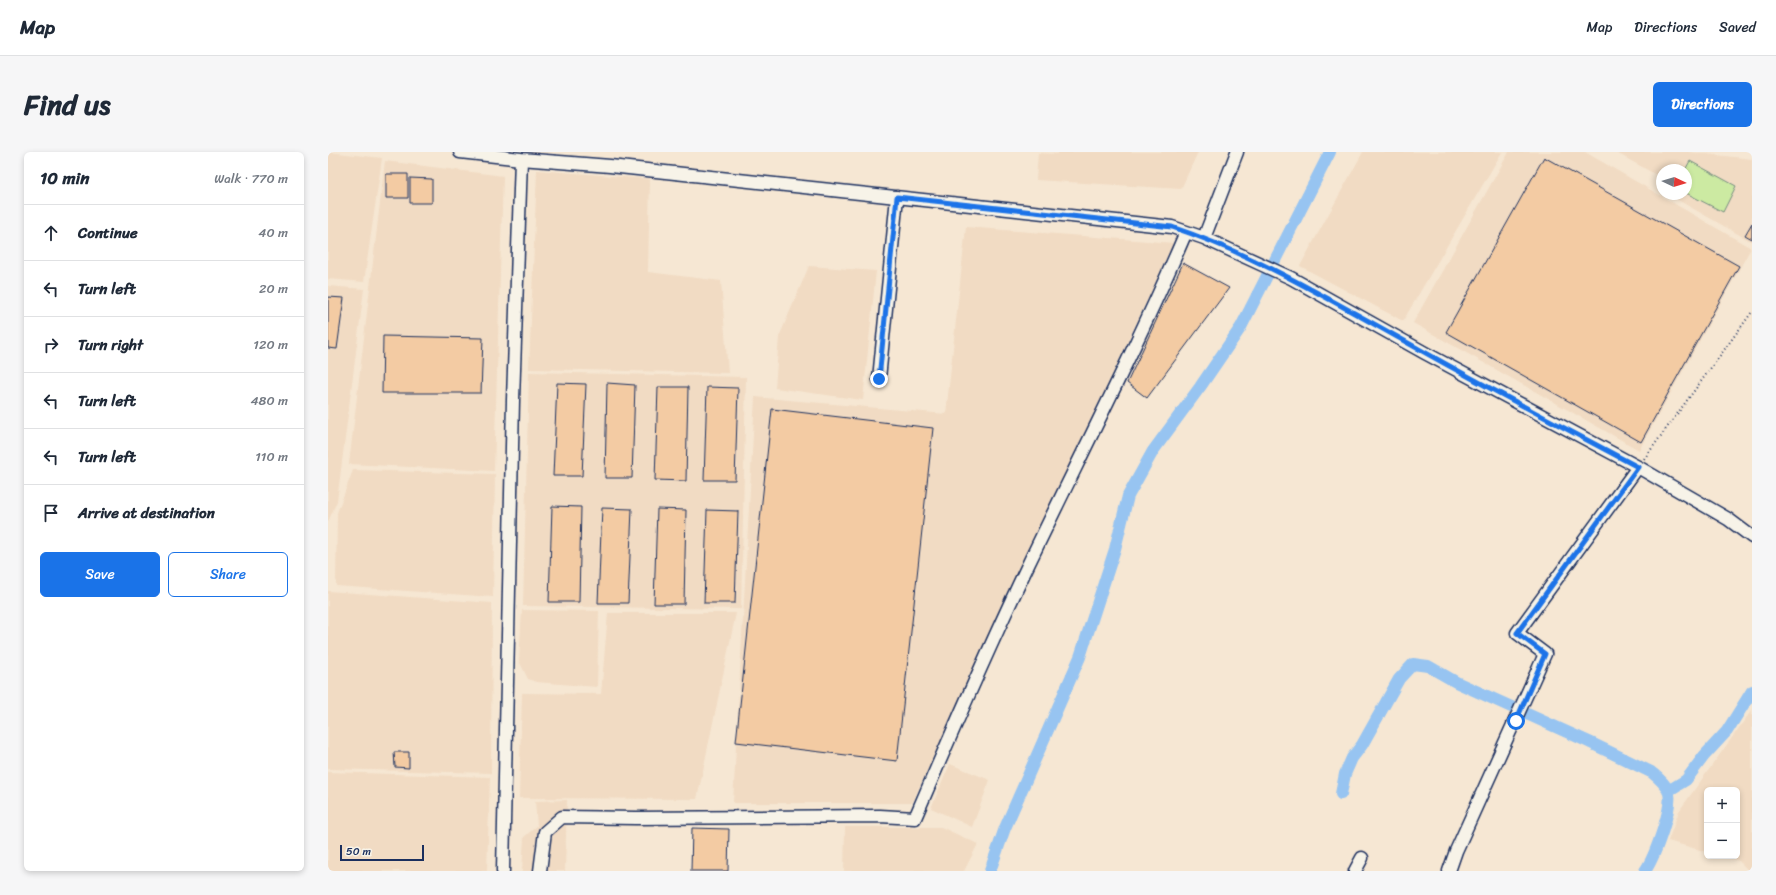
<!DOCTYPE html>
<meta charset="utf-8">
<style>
body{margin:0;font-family:Sriracha,sans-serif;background:#f6f6f7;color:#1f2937}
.controls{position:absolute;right:12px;bottom:12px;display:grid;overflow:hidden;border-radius:6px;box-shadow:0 2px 6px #0003}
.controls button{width:36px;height:36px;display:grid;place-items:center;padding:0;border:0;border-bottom:1px solid #e0e1e3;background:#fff;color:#1f2937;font:20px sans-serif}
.compass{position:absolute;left:1328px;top:12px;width:36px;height:36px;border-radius:50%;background:#fff;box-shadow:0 2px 6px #0003;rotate:94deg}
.scale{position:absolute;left:12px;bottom:10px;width:84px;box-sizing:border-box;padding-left:4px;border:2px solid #1b2f5e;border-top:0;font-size:11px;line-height:14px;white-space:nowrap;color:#1b2f5e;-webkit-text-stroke:3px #f7f3e8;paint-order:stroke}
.stop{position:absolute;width:12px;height:12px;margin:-9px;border:3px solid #1a73e8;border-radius:50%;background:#fff}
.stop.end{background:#1a73e8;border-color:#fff;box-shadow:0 1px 4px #0008}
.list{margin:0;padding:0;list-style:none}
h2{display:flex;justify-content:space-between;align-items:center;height:52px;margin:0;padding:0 16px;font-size:17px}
h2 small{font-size:13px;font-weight:400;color:#747a83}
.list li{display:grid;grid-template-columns:26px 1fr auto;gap:12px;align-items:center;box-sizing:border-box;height:56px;padding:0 16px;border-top:1px solid #e0e1e3}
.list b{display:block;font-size:15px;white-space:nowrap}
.list em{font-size:13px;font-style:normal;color:#747a83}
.actions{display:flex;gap:8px;padding:12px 16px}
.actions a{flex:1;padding:9px 0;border:1px solid #1a73e8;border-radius:6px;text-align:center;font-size:14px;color:#1a73e8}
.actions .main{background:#1a73e8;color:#fff}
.icon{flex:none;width:22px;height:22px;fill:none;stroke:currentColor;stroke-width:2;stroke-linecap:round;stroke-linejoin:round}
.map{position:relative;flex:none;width:1424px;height:719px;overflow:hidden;border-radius:6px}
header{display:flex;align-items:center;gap:24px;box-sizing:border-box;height:56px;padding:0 20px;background:#fff;border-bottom:1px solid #e0e1e3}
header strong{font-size:19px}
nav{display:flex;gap:22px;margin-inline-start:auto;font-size:14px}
.intro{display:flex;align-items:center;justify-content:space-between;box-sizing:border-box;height:96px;padding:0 24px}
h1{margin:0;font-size:28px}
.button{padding:10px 18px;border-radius:6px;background:#1a73e8;color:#fff;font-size:14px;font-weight:700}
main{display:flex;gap:24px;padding:0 24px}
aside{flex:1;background:#fff;border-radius:6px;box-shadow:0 2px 6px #0003}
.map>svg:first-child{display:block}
</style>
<header>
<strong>Map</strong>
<nav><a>Map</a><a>Directions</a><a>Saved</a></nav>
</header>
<div class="intro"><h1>Find us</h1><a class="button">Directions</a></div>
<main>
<aside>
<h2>10 min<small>Walk · 770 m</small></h2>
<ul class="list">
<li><svg class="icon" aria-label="ahead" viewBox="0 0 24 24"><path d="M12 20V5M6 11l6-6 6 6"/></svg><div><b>Continue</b></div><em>40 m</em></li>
<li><svg class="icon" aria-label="left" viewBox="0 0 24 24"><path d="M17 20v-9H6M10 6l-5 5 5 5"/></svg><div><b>Turn left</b></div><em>20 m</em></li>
<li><svg class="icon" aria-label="right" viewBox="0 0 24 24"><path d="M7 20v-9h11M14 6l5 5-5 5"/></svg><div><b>Turn right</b></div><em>120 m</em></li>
<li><svg class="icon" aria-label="left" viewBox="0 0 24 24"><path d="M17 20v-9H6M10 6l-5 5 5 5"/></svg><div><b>Turn left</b></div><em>480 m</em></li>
<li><svg class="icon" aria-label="left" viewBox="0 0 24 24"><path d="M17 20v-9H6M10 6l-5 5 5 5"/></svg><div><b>Turn left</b></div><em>110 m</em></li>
<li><svg class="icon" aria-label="arrive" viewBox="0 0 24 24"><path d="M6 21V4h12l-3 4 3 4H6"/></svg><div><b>Arrive at destination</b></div></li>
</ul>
<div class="actions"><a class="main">Save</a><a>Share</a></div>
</aside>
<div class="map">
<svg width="1424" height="719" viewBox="0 0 1424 719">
<rect width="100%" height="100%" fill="#f6e7d3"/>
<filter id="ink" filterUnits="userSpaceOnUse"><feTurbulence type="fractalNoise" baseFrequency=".025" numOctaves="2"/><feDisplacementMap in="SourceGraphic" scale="8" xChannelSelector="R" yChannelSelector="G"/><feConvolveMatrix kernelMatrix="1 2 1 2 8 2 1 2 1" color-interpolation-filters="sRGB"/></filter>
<g filter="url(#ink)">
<path fill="#f1dbc3" d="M0,0L54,6L36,130L0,127Z
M730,0H870L853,37L708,28L710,1L730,2Z
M1035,0H1174L1075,169L972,114Z
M1181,0H1257L1423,96L1311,298L1085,171Z
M1287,0H1360L1424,7V90L1341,43L1342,42H1358V18H1334V26Z
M57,9L175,24L166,319L21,312Z
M209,18L322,27L320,120L393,129L400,221L201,217Z
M638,75L846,91L584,651H405L427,245L618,262Z
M481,114L548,119L535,248L447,236L451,185Z
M0,134L36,137L9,349L0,370Z
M201,220L418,225L413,457L195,454Z
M25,318L167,322L165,445L8,434L9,361Z
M0,439L164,451L163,621L0,617Z
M194,458L271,459L269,535L208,530L200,527L191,509Z
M280,461H408L369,647L191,646L194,541L273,542Z
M1424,558V719H1421L1411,709L1394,704H1409V638H1379V700L1340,689L1351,659Z
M622,612L662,628L644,675L603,656Z
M0,620L162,625L159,719H0Z
M239,648L237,719H194L196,685L209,674L207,649Z
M517,675H613L650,692L636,719H516Z"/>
<path fill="#cceaa2" stroke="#748c80" d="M1362,9L1408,34L1395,60L1358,41L1357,18Z"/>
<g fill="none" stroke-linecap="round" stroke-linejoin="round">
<path stroke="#97c4f1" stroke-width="12" d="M1340,639L1358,628L1376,604L1399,579L1424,539
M1013,642L1017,622L1024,606L1034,593L1071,527L1085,512L1100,514L1128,530L1261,590L1323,620C1329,625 1336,630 1340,638C1347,652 1326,706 1317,719
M662,719L677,676L752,505L787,397L800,344L825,299L872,235L913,175L1002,0"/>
</g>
<path fill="#f3cba3" stroke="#1b2f5e" d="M1216,5L1411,114L1313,290L1118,180Z
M58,22H80V46H58Z
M82,26L104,27V51H82Z
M1424,71V87L1417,83Z
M855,111L901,136L819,246L799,231Z
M0,145L16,146L9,197L0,196Z
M55,184L155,186L153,241H54Z
M229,231L258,232L254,324H225Z
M279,231L307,233L304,326H277Z
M330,235H360L358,329L327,328Z
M379,235L410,236L407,328H376Z
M444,257L605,276L569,609L408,590Z
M224,354L253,355L251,450H221Z
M274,356L304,357L300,451H270Z
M329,357L358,358L356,452H326Z
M379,358L410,359L407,451H376Z
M66,600H81V616L67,615Z
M364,676L401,677L400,719H363Z"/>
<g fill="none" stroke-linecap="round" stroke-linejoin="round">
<defs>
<path id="minor" d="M132,0L193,7L282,14L844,75L876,86L963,126L1097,201L1310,315L1400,367L1424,385
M876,86L909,0
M551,227L569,45
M175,719L185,248L193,7
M212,719L217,680L234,665L308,666L552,664L587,666C624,580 661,495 701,411C754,301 810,192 858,80
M1027,719L1034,706
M1121,719L1128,699L1217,502L1189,481L1310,315"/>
</defs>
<use href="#minor" stroke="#1b2f5e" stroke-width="15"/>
<path stroke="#1b2f5e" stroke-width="2" stroke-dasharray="1 3" stroke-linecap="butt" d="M1316,307L1424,160"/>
<use href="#minor" stroke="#f7f3e8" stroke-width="12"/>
</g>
</g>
<g fill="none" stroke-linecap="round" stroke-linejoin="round" filter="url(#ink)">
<path stroke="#1a73e8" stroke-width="5" d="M551,227L569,45L844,75C928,103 1004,149 1080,191C1156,234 1233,274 1310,315L1189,481L1217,502L1188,569"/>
</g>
</svg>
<div class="controls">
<button>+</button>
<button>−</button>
</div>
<svg class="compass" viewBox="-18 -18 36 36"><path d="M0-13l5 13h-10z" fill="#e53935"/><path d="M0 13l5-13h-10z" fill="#747a83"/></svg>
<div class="scale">50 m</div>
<div class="stop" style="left:1188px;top:569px"></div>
<div class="stop end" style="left:551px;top:227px"></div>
</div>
</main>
